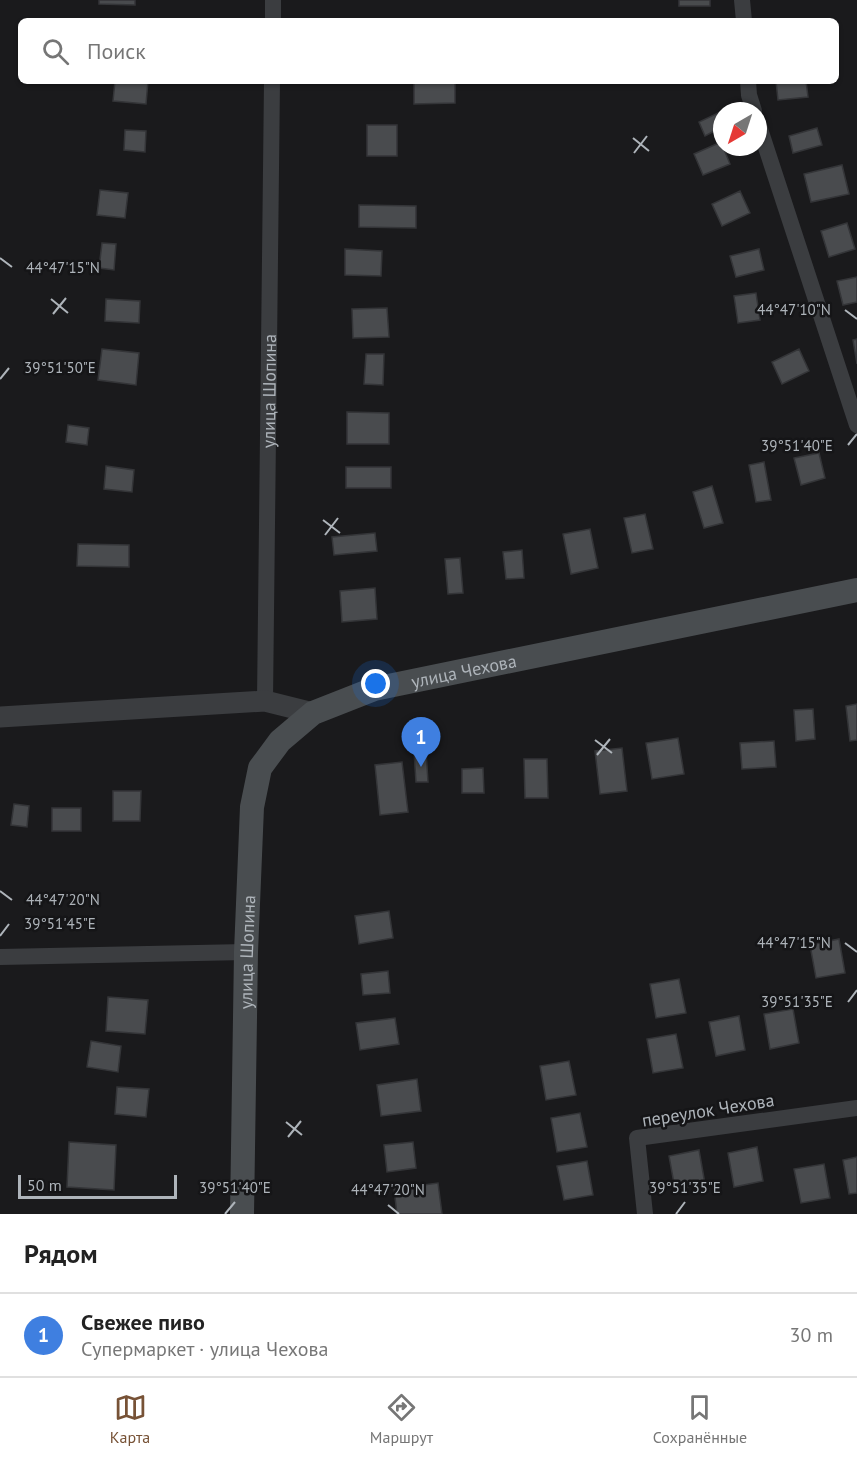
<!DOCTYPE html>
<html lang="ru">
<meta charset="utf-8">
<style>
body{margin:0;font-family:"PT Sans",sans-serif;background:#f6f6f6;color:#222}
.compass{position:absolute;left:713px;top:102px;width:54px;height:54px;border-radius:50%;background:#fff;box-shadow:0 2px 4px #0004;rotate:219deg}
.scale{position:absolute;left:18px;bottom:15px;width:159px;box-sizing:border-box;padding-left:6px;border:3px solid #aeb4ba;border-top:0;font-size:16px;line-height:21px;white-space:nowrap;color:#aeb4ba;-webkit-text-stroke:4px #151517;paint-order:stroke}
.you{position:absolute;left:376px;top:684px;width:21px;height:21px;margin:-15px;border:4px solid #fff;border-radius:50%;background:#1a73e8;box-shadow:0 0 0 9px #1a73e833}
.badge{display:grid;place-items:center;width:39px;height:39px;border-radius:50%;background:#775236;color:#fff;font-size:20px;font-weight:700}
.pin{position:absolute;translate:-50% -50px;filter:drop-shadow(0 2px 3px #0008)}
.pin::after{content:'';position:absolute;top:32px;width:21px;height:18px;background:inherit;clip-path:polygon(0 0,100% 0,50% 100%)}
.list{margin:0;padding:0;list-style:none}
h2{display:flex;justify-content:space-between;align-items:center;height:78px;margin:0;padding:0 24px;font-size:26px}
h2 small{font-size:20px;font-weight:400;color:#767676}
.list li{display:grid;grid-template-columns:39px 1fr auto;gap:18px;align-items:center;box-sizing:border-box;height:84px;padding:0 24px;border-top:2px solid #e0e0e0}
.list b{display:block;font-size:22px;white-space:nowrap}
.list p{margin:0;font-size:20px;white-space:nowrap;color:#767676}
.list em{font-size:20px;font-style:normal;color:#767676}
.icon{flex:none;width:33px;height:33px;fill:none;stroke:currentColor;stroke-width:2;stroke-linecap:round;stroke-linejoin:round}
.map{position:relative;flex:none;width:857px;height:1214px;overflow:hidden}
.search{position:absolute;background:#fff;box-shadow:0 2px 4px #0004;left:18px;right:18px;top:18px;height:66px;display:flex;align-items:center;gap:15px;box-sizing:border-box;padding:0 21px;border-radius:9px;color:#767676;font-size:22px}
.sheet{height:162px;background:#fff}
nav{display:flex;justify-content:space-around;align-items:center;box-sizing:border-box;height:84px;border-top:2px solid #e0e0e0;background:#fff;font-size:16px;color:#767676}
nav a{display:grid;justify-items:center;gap:3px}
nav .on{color:#775236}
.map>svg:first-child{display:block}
</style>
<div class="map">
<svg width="857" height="1214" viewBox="0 0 857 1214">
<rect width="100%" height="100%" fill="#1a1a1c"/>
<path fill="#494b4e" stroke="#343538" stroke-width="1.5" d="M99,0H135V5L99,4Z
M679,0H710V6H679Z
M115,81H148L146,104L113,101Z
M414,81H455V103L414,104Z
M776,81H806L808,97L778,100Z
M720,112L722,127L705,136L699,122Z
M367,125H397V156H367Z
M817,128L822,145L793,153L789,136Z
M125,130L146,131L145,152L124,150Z
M721,142L730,164L703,175L694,154Z
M842,165L849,194L811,202L804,174Z
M100,190L128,193L125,218L97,215Z
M740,191L750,213L722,226L712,204Z
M359,205L416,206V228L359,227Z
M847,223L855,249L829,257L821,231Z
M102,243L116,244L114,270L99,268Z
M345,249L382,251L381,276L345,275Z
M759,249L764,270L736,277L730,256Z
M857,277V302L843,305L837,281Z
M756,293L760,320L738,323L734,296Z
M106,299L140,301L139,323L105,321Z
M387,308L389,337L353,338L352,309Z
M857,339V364L853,340Z
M102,349L139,353L136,385L98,380Z
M799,349L809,371L782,384L772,362Z
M366,354H384L383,385L364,384Z
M347,412L389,413V444H347Z
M68,425L89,428L87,445L66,442Z
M819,453L825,478L801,485L794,458Z
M764,462L771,500L756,502L749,465Z
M106,466L134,470L132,492L104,489Z
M346,467H391V488H346Z
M712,486L723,523L704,528L693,492Z
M645,514L653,549L632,553L624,518Z
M590,529L598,568L571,574L563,534Z
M375,533L377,551L334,555L332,537Z
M78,544L129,545V567L77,566Z
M522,550L524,578L506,579L503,552Z
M460,558L463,593L448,594L445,559Z
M375,588L377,619L342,622L340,591Z
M857,704V740L850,741L846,706Z
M813,709L815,739L796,741L794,710Z
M678,738L684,774L652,779L646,743Z
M774,741L776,767L742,769L740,743Z
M622,748L627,791L600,794L595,751Z
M426,751L428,782H416L414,752Z
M524,759H547L548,798H525Z
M402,762L408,812L380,815L375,765Z
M483,768L484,793H462V769Z
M113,791H141L140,821H113Z
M14,804L29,806L27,827L11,825Z
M52,808H81V831H52Z
M389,911L393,938L359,944L355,916Z
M839,939L845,973L816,978L810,945Z
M388,971L390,993L363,995L361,974Z
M679,979L686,1013L656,1018L650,984Z
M108,997L148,1000L145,1034L106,1031Z
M793,1009L799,1043L770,1049L764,1014Z
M739,1016L745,1050L716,1056L709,1022Z
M395,1018L399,1044L360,1050L356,1023Z
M676,1034L683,1068L653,1073L647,1039Z
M91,1041L121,1046L118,1072L87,1067Z
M569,1061L576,1095L546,1100L540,1066Z
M417,1079L421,1111L381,1116L377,1085Z
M117,1087L149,1089L146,1117L115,1114Z
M580,1113L587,1147L557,1152L551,1118Z
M69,1142L116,1145L114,1190L67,1187Z
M413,1142L416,1168L387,1172L384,1145Z
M757,1147L763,1181L734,1187L728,1153Z
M699,1150L705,1184L675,1189L669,1156Z
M857,1157V1193L849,1194L843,1160Z
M587,1161L593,1195L564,1200L557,1166Z
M824,1164L830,1198L801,1203L794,1169Z
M438,1183L442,1214H397L394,1189Z"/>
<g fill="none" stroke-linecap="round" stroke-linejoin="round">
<g stroke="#3b3d40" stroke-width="16">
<path d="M742,0L744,21"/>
<path d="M273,21V0"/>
<path d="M748,81L749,95L754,111"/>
<path d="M758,123L857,425"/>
<path id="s1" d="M265,701L272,81"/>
<path d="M0,957L246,952"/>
<path d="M645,1214L637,1138L857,1108"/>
</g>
<path stroke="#3b3d40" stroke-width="21" d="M0,717L265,701L313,713"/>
<path stroke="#494d50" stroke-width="24" id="s2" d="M242,1214L246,952L252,807L260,768L280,741L313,713L374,689L857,590"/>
</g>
<path fill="none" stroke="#aeb4ba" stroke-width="2" d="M633,138L649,151M634,153L647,136M0,258L12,267M51,299L68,313M845,310L857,319M53,314L66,298M0,379L9,368M848,445L857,434M323,520L340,533M325,535L338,518M595,740L612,753M597,755L610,739M0,891L12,900M0,936L9,924M845,943L857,952M848,1002L857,990M286,1122L302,1135M288,1137L301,1121M388,1205L399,1214M225,1214L235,1202M676,1214L685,1202"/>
<g text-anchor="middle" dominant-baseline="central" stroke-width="5" stroke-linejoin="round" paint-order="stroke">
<g font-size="18" fill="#aeb4ba" stroke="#151517">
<text stroke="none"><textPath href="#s1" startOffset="310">улица Шопина</textPath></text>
<text stroke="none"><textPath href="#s2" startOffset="681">улица Чехова</textPath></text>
<text stroke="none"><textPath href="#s2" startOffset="262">улица Шопина</textPath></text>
<text transform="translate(708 1110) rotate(-9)">переулок Чехова</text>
</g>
</g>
<g font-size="15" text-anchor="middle" fill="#aeb4ba" stroke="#151517" stroke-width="5" stroke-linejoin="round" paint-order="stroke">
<text x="63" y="273">44°47'15"N</text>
<text x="794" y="315">44°47'10"N</text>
<text x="60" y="373">39°51'50"E</text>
<text x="797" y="451">39°51'40"E</text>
<text x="63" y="905">44°47'20"N</text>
<text x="60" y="929">39°51'45"E</text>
<text x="794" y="948">44°47'15"N</text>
<text x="797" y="1007">39°51'35"E</text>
<text x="235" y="1193">39°51'40"E</text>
<text x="685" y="1193">39°51'35"E</text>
<text x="388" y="1195">44°47'20"N</text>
</g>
</svg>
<svg class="compass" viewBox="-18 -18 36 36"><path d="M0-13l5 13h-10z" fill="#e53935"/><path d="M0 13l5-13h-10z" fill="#767676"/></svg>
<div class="scale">50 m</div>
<div class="you"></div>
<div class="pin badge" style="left:421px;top:767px;background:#3f7fe0">1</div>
<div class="search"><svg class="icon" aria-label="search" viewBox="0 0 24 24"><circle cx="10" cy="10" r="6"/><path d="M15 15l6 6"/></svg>Поиск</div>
</div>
<section class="sheet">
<h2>Рядом<small></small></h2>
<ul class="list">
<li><span class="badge" style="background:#3f7fe0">1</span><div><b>Свежее пиво</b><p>Супермаркет · улица Чехова</p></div><em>30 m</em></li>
</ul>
</section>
<nav>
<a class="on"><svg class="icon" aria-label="map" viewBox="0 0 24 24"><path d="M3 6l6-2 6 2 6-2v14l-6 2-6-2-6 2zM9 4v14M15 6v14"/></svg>Карта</a>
<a><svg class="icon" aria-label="directions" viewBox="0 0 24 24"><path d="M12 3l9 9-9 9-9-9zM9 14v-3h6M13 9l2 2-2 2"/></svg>Маршрут</a>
<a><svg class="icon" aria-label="saved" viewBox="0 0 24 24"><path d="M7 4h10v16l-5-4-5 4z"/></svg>Сохранённые</a>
</nav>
